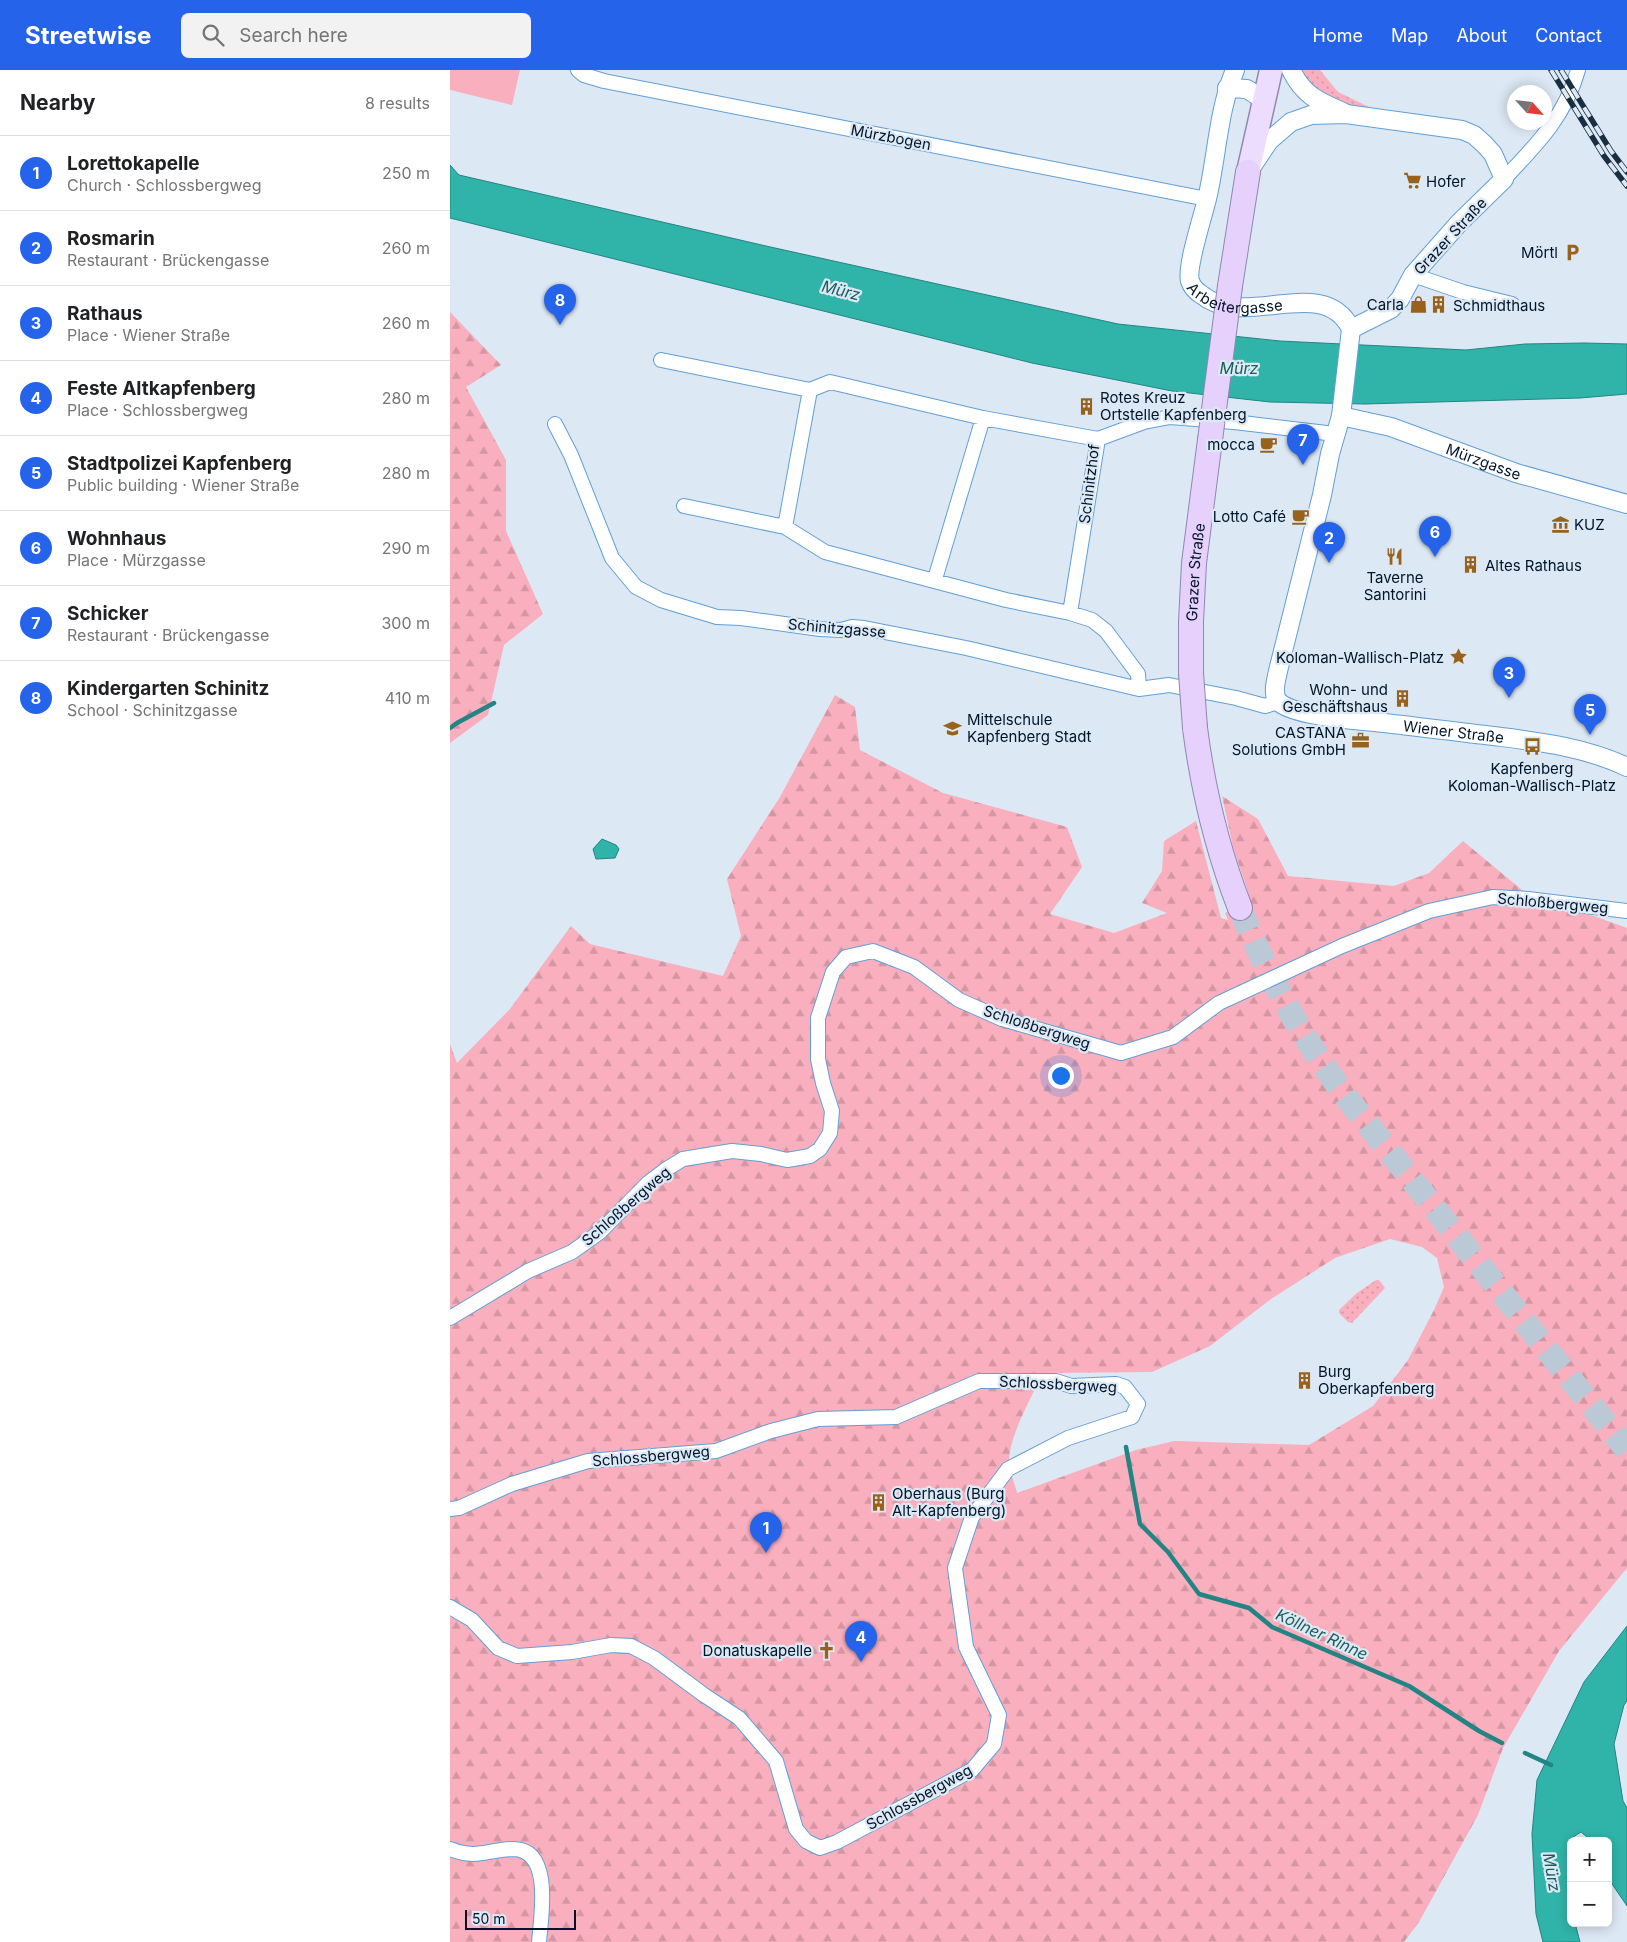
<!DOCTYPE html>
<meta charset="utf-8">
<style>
body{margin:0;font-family:Inter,sans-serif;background:#f2f2f2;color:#202124}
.controls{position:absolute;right:15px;bottom:15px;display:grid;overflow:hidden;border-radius:8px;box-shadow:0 2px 12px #0003}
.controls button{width:45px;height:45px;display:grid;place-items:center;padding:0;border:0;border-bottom:1px solid #e0e0e0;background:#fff;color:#202124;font:25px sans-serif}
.compass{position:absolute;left:1057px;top:15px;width:45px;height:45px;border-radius:50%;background:#fff;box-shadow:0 2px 12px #0003;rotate:117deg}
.scale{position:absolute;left:15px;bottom:12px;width:111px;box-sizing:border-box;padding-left:5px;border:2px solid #001529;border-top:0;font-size:14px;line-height:18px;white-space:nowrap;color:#001529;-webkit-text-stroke:4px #dce8f4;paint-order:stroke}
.you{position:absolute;left:610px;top:1005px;width:18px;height:18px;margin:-12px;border:4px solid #fff;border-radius:50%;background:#1a73e8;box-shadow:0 0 0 8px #1a73e833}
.badge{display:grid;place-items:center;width:32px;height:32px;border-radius:50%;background:#2563eb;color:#fff;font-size:16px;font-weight:700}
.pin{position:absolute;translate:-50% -41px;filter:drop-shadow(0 1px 2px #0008)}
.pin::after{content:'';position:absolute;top:26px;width:18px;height:15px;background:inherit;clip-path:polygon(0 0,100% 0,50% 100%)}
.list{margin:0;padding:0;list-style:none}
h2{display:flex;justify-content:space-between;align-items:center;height:65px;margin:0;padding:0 20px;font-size:21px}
h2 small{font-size:16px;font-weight:400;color:#757577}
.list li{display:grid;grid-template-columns:32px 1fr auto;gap:15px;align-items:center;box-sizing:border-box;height:75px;padding:0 20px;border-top:1px solid #e0e0e0}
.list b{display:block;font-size:19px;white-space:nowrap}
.list p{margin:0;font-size:16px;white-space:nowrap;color:#757577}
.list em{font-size:16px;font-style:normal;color:#757577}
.icon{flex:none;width:28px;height:28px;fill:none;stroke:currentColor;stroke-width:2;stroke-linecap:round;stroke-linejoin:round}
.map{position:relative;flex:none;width:1177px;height:1872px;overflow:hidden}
header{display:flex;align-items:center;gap:30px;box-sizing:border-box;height:70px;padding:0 25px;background:#2563eb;color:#fff}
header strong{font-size:24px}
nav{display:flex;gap:28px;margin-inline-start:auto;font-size:18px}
.search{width:350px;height:45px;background:#f2f2f2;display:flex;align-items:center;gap:12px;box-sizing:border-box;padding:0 18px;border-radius:8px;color:#757577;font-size:19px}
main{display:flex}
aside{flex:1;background:#fff}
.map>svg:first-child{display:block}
</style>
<header>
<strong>Streetwise</strong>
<div class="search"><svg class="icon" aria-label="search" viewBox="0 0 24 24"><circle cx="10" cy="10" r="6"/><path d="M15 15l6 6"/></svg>Search here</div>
<nav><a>Home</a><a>Map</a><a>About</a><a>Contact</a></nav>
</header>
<main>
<aside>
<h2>Nearby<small>8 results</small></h2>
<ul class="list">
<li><span class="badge">1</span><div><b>Lorettokapelle</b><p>Church · Schlossbergweg</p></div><em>250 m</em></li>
<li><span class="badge">2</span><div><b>Rosmarin</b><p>Restaurant · Brückengasse</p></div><em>260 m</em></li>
<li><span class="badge">3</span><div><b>Rathaus</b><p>Place · Wiener Straße</p></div><em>260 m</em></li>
<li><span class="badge">4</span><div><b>Feste Altkapfenberg</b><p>Place · Schlossbergweg</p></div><em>280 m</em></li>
<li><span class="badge">5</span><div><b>Stadtpolizei Kapfenberg</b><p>Public building · Wiener Straße</p></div><em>280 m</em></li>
<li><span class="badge">6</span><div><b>Wohnhaus</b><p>Place · Mürzgasse</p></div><em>290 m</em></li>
<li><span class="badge">7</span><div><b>Schicker</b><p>Restaurant · Brückengasse</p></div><em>300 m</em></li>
<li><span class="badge">8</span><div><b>Kindergarten Schinitz</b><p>School · Schinitzgasse</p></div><em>410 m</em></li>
</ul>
</aside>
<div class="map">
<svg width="1177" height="1872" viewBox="0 0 1177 1872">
<defs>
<pattern id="grass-dots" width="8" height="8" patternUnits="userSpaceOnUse" patternTransform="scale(1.25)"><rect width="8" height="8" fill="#f9afbd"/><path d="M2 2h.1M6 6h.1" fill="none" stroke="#d496a2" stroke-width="1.8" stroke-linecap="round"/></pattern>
<pattern id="forest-firs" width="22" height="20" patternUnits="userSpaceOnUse" patternTransform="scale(1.25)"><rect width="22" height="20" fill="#f9afbd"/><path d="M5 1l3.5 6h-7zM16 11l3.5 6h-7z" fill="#d496a2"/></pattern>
</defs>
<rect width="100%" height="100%" fill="#dce8f4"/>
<path fill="url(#grass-dots)" d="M850,0H870L888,22L921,38L886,34L857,13Z
M926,1210H929L935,1218L902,1253L898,1252L889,1243V1240L907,1223Z"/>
<path fill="url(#forest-firs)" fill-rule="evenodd" d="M0,242L51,295L16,317L56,390V461L93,544L54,575L38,645L0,673Z
M385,625L405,637L410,680L493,723L617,757L632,797L600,844L664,863L717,843L692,833L712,801L714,771L746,751L771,848L778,850L775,843L801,831L783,777L772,726L808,749L838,806L944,816L979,803L1013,771L1072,820L1177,858V1498L1109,1581L1053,1678L1028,1745L969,1852L954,1872H0V974L7,993L60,939L121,856L140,874L273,906L291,866L277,809L330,727ZM940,1169L972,1177L987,1188L994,1217L984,1240L958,1290L923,1336L859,1375L724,1371L686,1380L567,1423C565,1414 560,1403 559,1393C558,1368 582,1326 593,1303L702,1302L760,1276L821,1229L885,1188Z"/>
<path fill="#f9afbd" d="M0,0H70L62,35L0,20Z"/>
<path fill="#30b4a9" stroke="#228483" d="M0,95L9,105L316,176L668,254L830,271L1016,280L1075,274L1134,273L1177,274V324L1130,328L915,334L820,332L722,321L582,293L0,148Z
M152,769L166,775L169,779L165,788L146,789L143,779Z
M1177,1556V1631L1174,1635L1164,1674L1173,1731L1177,1738V1836L1158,1808V1771H1142L1131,1762L1123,1767L1119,1779L1121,1853H1125L1130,1872H1093L1086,1844L1082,1764L1087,1710L1134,1612Z"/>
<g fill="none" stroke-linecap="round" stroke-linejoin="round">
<path stroke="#228483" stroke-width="4.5" d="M0,658L7,653L44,633
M676,1377L690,1454L718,1482L749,1524L799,1538L822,1557L959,1616L1029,1661L1052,1673
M1075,1683L1101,1695"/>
<path stroke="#bbc8d6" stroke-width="24" stroke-dasharray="24 12" stroke-linecap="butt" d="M790,838C818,907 852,967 896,1027L1177,1380"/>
<defs>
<path id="minor" d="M128,0L134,5L154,11L757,129
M1054,109C1086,75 1115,47 1128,0
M963,205L1013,222L1062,234
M211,290L360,320
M105,354L121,385L162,488L186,517L211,530L267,547L291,548L370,559L391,560L402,557L414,558L516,578L689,619L719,615L786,628L815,636L828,632
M648,369L620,543L642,550L656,561L688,604L689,619
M648,369L694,352L720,347L784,352L885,364
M234,436L335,457L375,482L556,530L620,543
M335,457L360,320L380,312L533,348L648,369
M485,509L533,348
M0,1248L78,1201L122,1182L150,1162L198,1113L215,1100L233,1089L282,1081L311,1084L337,1090L360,1086L370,1079L380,1063L382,1041L373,1013L368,989V948L383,902L396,887L423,881L464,897L509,930L552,949L671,983L723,967L769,933L892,876L979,841L1043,827L1078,829L1177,841
M0,1439L9,1438L62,1414L138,1391L266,1381L321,1361L368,1349L446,1347L529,1311H606L621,1316L666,1314L675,1317L688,1334L682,1347L618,1368L558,1399L522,1447L505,1498L516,1577L549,1645L544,1674L522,1700L387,1772L370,1778L356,1771L346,1759L326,1691L289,1648L254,1625L204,1588L181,1576L161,1575L122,1582L67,1586L48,1578L22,1550L0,1537
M0,1779C27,1790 39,1779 64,1779C103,1780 91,1847 89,1872"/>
<g id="tertiary">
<path id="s1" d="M785,0C768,40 767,87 757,129C753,146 736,197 740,211C742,217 747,222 752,225C795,260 874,203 901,259L891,346L880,384L872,425L828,601C826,611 821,626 830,633C848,647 910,650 934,653C971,657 1007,662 1044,666C1090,672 1135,677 1177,697"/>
<path d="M841,0C854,26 868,31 893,42"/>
<path d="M777,18L797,19L815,31"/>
<path d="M803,95L819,71L841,52L861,45L896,44L1012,60L1024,65L1034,74L1043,84L1054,109L1009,153L963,205L950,229L941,239L901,259"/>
<path id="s2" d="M891,346L941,357L1066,403L1177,434"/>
</g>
<path id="primary" d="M798,102L821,0"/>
<g id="trunk">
<path d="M780,216L798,102"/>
<path id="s3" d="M741,603V552L744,493L760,370"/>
<path d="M745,658C753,720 767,779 790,838"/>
</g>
</defs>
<use href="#minor" stroke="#619fd7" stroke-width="16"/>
<use href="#tertiary" stroke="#619fd7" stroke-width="20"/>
<use href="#primary" stroke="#9187b2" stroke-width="25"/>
<use href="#trunk" stroke="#9187b2" stroke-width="26"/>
<use href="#minor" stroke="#fff" stroke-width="14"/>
<use href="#tertiary" stroke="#fff" stroke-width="18"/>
<use href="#primary" stroke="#ecdcfd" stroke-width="22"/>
<use href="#trunk" stroke="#e6d0fc" stroke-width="24"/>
<defs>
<path id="rail" d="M1101,0L1154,86L1177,116
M1111,0L1161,81L1177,102"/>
</defs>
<use href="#rail" stroke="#1a2e41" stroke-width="5.5"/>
<use href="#rail" stroke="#dce8f4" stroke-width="4" stroke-dasharray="11" stroke-linecap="butt"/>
<defs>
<path id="trunk-bridge" d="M760,370L780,216
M741,603L745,658"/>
</defs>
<use href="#trunk-bridge" stroke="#9187b2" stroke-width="26" stroke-linecap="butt"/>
<use href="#trunk-bridge" stroke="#e6d0fc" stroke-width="24"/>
</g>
<defs>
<symbol id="supermarket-bare" viewBox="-9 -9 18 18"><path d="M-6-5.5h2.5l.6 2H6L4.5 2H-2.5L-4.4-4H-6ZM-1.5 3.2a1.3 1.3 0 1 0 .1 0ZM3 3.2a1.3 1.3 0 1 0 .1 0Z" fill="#99621c" stroke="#dce8f4" stroke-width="2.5" paint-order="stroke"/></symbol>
<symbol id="parking-bare" viewBox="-9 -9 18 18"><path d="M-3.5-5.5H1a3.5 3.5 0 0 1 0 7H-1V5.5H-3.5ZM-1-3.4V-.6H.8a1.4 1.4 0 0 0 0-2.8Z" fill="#99621c" stroke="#dce8f4" stroke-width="2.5" paint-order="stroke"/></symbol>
<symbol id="shop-bare" viewBox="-9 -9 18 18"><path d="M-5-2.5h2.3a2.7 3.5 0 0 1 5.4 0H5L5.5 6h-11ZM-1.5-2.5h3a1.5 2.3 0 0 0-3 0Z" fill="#99621c" stroke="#dce8f4" stroke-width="2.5" paint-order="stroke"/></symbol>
<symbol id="building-bare" viewBox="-9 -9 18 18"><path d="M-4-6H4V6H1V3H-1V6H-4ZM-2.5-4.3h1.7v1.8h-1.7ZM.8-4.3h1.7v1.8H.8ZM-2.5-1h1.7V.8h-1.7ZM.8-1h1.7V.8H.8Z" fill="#99621c" stroke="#dce8f4" stroke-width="2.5" paint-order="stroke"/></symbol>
<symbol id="cafe-bare" viewBox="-9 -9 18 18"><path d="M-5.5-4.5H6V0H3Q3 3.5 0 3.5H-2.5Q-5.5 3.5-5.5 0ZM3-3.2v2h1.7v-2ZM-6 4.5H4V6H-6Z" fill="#99621c" stroke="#dce8f4" stroke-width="2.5" paint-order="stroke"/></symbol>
<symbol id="museum-bare" viewBox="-9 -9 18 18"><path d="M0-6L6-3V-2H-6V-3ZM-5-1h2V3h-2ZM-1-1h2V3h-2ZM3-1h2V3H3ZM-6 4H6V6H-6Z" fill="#99621c" stroke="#dce8f4" stroke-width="2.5" paint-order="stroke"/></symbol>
<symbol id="restaurant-bare" viewBox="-9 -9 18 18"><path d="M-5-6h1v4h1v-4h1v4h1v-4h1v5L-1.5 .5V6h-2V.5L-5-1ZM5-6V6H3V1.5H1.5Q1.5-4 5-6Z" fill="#99621c" stroke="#dce8f4" stroke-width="2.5" paint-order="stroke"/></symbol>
<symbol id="sight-bare" viewBox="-9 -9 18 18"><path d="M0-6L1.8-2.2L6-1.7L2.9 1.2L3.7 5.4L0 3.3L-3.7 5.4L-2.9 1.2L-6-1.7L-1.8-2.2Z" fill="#99621c" stroke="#dce8f4" stroke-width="2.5" paint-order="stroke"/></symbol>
<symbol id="school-bare" viewBox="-9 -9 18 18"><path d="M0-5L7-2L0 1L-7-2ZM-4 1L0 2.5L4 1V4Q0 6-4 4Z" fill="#99621c" stroke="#dce8f4" stroke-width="2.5" paint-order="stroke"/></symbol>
<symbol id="office-bare" viewBox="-9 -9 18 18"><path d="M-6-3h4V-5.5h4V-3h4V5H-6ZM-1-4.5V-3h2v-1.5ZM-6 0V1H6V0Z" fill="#99621c" stroke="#dce8f4" stroke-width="2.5" paint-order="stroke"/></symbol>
<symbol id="bus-bare" viewBox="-9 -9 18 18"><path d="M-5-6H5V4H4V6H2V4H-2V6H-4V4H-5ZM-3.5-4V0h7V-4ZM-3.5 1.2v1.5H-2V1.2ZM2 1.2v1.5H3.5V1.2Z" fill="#99621c" stroke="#dce8f4" stroke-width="2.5" paint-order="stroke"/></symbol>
<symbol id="church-bare" viewBox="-9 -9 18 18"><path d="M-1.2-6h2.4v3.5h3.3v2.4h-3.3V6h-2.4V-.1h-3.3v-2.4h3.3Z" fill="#99621c" stroke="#dce8f4" stroke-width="2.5" paint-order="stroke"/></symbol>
</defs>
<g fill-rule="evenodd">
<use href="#supermarket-bare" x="950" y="98" width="25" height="25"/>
<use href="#parking-bare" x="1110" y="170" width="25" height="25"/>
<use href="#shop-bare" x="956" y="222" width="25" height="25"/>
<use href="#building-bare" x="976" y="222" width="25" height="25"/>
<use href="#building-bare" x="624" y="324" width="25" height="25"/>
<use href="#cafe-bare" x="806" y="362" width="25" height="25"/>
<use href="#cafe-bare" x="838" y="434" width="25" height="25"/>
<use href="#museum-bare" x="1098" y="442" width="25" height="25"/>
<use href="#restaurant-bare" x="932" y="474" width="25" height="25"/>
<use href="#building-bare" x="1008" y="482" width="25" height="25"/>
<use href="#sight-bare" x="996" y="574" width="25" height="25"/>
<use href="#building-bare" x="940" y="616" width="25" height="25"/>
<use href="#school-bare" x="490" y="646" width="25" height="25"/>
<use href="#office-bare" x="898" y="658" width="25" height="25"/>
<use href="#bus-bare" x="1070" y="664" width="25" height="25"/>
<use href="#building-bare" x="842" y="1298" width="25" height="25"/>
<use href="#building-bare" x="416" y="1420" width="25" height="25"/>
<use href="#church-bare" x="364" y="1568" width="25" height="25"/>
</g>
<g text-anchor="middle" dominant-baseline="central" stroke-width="4.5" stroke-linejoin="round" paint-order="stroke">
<g font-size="15" fill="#001529" stroke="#dce8f4">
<text transform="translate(441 67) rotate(11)">Mürzbogen</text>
<text transform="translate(1000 166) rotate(-47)">Grazer Straße</text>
<text stroke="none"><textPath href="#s1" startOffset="269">Arbeitergasse</textPath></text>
<text stroke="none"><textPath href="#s2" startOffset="150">Mürzgasse</textPath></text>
<text transform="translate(639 414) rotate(-83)">Schinitzhof</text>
<text stroke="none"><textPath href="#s3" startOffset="101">Grazer Straße</textPath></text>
<text transform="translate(387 558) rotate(5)">Schinitzgasse</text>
<text stroke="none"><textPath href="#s1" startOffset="958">Wiener Straße</textPath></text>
<text transform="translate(1103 833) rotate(5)">Schloßbergweg</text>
<text transform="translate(587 957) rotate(18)">Schloßbergweg</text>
<text transform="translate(176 1136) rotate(-41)">Schloßbergweg</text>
<text transform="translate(608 1314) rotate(3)">Schlossbergweg</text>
<text transform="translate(201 1386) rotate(-5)">Schlossbergweg</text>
<text transform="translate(469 1727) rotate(-29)">Schlossbergweg</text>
</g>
<g font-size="15" fill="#001529" stroke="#dce8f4" text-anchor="start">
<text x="976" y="111">Hofer</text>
<text x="1108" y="182" text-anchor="end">Mörtl</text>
<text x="954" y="234" text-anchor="end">Carla</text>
<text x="1003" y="235">Schmidthaus</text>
<text x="650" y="327">Rotes Kreuz<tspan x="650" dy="17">Ortstelle Kapfenberg</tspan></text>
<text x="805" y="374" text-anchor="end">mocca</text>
<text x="836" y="446" text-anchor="end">Lotto Café</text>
<text x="1124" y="454">KUZ</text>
<text x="1035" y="495">Altes Rathaus</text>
<text x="945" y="507" text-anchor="middle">Taverne<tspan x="945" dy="17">Santorini</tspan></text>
<text x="994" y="587" text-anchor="end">Koloman-Wallisch-Platz</text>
<text x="938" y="619" text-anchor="end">Wohn- und<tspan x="938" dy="17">Geschäftshaus</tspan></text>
<text x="517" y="649">Mittelschule<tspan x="517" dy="17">Kapfenberg Stadt</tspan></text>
<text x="896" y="662" text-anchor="end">CASTANA<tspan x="896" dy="17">Solutions GmbH</tspan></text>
<text x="1082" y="698" text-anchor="middle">Kapfenberg<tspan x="1082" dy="17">Koloman-Wallisch-Platz</tspan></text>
<text x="868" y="1301">Burg<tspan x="868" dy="17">Oberkapfenberg</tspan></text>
<text x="442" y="1423">Oberhaus (Burg<tspan x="442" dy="17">Alt-Kapfenberg)</tspan></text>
<text x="362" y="1580" text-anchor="end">Donatuskapelle</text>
</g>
<g font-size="16" font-style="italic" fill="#195e59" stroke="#dce8f4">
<text transform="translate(391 220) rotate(14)">Mürz</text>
<text x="789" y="298">Mürz</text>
<text transform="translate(872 1564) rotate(25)">Köllner Rinne</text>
<text transform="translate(1102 1802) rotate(80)">Mürz</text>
</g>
</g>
</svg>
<div class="controls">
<button>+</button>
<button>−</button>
</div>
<svg class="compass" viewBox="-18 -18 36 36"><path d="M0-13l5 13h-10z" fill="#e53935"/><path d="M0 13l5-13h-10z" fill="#757577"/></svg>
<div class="scale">50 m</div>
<div class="you"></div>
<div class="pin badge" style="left:316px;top:1483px">1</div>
<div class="pin badge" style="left:879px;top:493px">2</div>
<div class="pin badge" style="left:1059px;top:628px">3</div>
<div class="pin badge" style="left:411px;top:1592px">4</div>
<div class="pin badge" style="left:1140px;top:665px">5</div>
<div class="pin badge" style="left:985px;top:487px">6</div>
<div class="pin badge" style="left:853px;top:395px">7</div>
<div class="pin badge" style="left:110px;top:255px">8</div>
</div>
</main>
